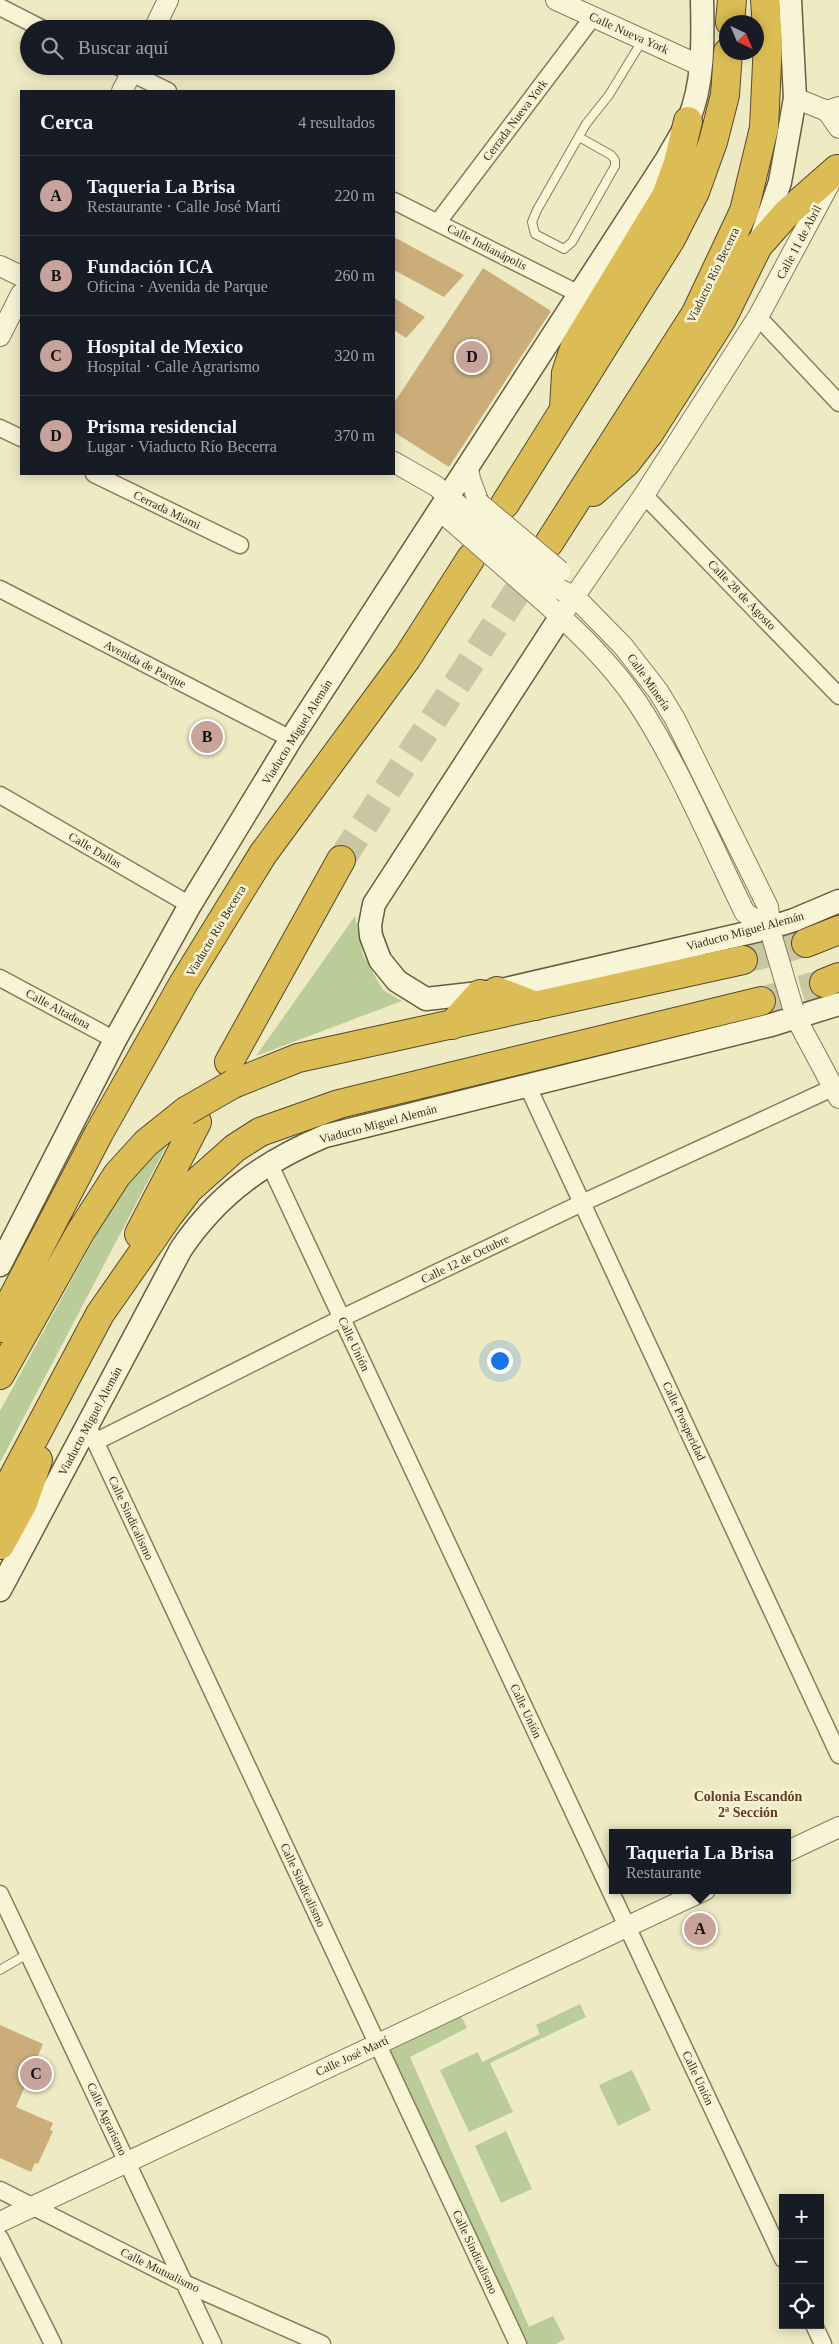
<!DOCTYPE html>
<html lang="es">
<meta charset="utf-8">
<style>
body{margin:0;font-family:"Times New Roman",serif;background:#20242c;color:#f1f3f6}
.controls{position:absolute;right:15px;bottom:15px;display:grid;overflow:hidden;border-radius:0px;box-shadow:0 2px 12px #0003}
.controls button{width:45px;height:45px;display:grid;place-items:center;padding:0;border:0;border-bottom:1px solid #363941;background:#171b24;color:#f1f3f6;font:25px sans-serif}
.compass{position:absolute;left:719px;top:15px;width:45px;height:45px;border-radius:50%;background:#171b24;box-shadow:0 2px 12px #0003;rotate:136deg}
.you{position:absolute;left:499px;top:1360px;width:18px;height:18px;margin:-12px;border:4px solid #fff;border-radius:50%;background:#1a73e8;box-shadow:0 0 0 8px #1a73e833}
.badge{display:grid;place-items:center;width:32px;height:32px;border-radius:50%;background:#c8a39b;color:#111;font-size:16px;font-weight:700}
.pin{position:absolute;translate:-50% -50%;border:2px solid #fff;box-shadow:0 1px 5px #0006}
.popup{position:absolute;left:609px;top:1829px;width:182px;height:65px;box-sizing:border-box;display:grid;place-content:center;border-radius:0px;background:#171b24;filter:drop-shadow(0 1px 4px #0005);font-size:16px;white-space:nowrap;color:#9ea1a6}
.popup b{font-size:19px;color:#f1f3f6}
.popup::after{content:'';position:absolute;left:50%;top:100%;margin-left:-10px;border:10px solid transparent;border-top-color:#171b24}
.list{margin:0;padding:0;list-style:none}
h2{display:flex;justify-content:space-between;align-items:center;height:65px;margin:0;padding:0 20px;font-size:21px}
h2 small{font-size:16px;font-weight:400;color:#9ea1a6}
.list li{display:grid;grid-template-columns:32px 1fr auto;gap:15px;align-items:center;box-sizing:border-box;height:80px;padding:0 20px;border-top:1px solid #363941}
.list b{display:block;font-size:19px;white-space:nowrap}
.list p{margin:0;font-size:16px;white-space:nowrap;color:#9ea1a6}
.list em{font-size:16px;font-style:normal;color:#9ea1a6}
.icon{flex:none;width:28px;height:28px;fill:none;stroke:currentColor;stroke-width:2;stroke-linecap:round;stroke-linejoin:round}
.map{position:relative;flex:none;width:839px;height:2344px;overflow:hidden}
.search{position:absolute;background:#171b24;box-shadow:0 2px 12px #0003;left:20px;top:20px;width:375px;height:55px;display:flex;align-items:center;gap:12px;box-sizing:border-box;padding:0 18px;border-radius:28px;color:#9ea1a6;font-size:19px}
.panel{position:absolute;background:#171b24;box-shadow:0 2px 12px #0003;left:20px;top:90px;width:375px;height:385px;border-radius:0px}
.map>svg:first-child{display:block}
</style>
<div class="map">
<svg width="839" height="2344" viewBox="0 0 839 2344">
<rect width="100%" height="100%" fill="#eeeac3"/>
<path fill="#bacc97" d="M355,916L363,955L383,990L402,1001L256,1056Z
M169,1141L4,1455L0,1462V1411L105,1219L131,1180Z
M580,2004L586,2017L490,2063L513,2112L469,2132L440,2070L478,2052L482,2062L540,2034L536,2025Z
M458,2010L467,2028L410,2057L529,2327L553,2316L565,2339L556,2344H521L383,2045Z
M632,2070L651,2110L618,2126L599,2085Z
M506,2131L532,2189L501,2203L475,2146Z"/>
<path fill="#cbad7a" d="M394,237L464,275L444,297L394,270Z
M483,268L551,311L449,467L394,432V403Z
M394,298L425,317L406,338L394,330Z
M0,2025L43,2044L16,2107L53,2123L50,2130L53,2131L38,2164L35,2163L31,2172L0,2158Z"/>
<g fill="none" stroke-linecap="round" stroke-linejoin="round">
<path stroke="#cac5a2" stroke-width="28" stroke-dasharray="28 14" stroke-linecap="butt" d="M341,860L538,560
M743,960L806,943
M761,1001L824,983"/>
<defs>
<path id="service" d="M579,137L611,155L615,160V166L572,242L564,249L535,234L532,222L537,210L586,124L609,95L642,41
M0,1970L29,1953"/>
<path id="minor" d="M0,7L43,29
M117,66L168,91
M394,201L579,294
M438,222L593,17
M758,317L839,403
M0,428L21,438
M94,474L240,545
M644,495L839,696
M0,589L291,739
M0,795L190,905
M0,978L115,1040
M528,1087L839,1755
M269,1163L783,2259
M88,1426L518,2344
M95,1442L342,1318L582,1203L839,1085
M0,1894L213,2344
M0,2190L184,2283L322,2344
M0,2238L53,2344
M814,2325L823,2344"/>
<path id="tertiary" d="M556,0L701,66
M154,29L168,0
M122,91L135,66
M795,98L827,111L839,107
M827,111L839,128
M0,266L21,276
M0,336L21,294
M394,462L436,486L470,515
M468,468L470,479L479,503
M440,511L461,529
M551,585L575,597L623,646L658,691L675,719L768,907L772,937
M541,599C576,630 610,662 637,702C679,766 711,844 745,913L769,928
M561,616L644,495L758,317L832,179
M793,1008L796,1018L839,1098
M788,1851L839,1827
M0,2222L705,1890"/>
<path id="secondary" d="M760,241L780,182L795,98L790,0
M561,616L374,904L370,925L371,936L380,960L397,981L426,999L497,991L769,928L794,920L839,901
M0,1265L115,1040L190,905L291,739L667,159C674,146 682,134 688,121C704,84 703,40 702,0
M0,1590L181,1249C219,1193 264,1162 325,1136L771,1025L839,1004"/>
<path id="motorway" d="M730,22L732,0
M564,408L566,373L575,346L666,196L678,163L688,121
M593,492L626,463L650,432L722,319L758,246L787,213L837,169
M505,504L671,239L695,192L713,142L725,95L728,52
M549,543L696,313L744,211L764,128L768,42L765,0
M806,943L839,930
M824,983L839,977
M497,991L536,1006
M452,1025L480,994
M229,1062L341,860
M233,1084L298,1058L743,960
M139,1234L197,1122
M0,1328L6,1311L99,1133L183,984L237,896L263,854L407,658L471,558
M0,1375L81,1231L117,1175L146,1143L186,1111
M0,1502L100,1314L169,1215L189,1189L235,1148L260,1132L339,1104L761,1001
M0,1545L23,1503L38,1460"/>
</defs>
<use href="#service" stroke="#887c5a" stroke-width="10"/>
<use href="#minor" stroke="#887c5a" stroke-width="19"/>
<use href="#tertiary" stroke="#887c5a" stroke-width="22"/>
<use href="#secondary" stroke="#695d3d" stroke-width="25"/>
<use href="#motorway" stroke="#55492e" stroke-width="30"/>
<use href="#service" stroke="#f8f5d7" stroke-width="8"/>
<use href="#minor" stroke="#f8f5d7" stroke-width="16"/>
<use href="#tertiary" stroke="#f8f5d7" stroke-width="20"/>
<use href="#secondary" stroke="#f8f5d7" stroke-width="22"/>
<use href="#motorway" stroke="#dcbd55" stroke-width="28"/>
<defs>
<path id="tertiary-bridge" d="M479,503L560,571
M470,515L551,585
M461,529L541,599
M772,937L793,1008"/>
<path id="motorway-bridge" d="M186,1111L233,1084"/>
</defs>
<use href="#tertiary-bridge" stroke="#887c5a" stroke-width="22" stroke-linecap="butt"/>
<use href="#motorway-bridge" stroke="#55492e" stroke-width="30" stroke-linecap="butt"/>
<use href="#tertiary-bridge" stroke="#f8f5d7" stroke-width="20"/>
<use href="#motorway-bridge" stroke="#dcbd55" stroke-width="28"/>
</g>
<g text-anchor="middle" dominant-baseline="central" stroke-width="5" stroke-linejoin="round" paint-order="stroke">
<g font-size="12" fill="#38301e" stroke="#f5f2d3">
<text transform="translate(629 33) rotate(24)">Calle Nueva York</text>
<text transform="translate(515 120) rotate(-53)">Cerrada Nueva York</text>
<text transform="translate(799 242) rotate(-62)">Calle 11 de Abril</text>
<text transform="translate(487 247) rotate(27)">Calle Indianápolis</text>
<text transform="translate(713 275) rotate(-64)">Viaducto Río Becerra</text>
<text transform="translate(167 510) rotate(26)">Cerrada Miami</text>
<text transform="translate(742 595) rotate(46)">Calle 28 de Agosto</text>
<text transform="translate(145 664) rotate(27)">Avenida de Parque</text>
<text transform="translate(649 682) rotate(55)">Calle Minería</text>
<text transform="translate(297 732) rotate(-58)">Viaducto Miguel Alemán</text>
<text transform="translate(95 850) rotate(30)">Calle Dallas</text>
<text transform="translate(216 931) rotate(-59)">Viaducto Río Becerra</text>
<text transform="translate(745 931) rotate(-15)">Viaducto Miguel Alemán</text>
<text transform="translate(58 1009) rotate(28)">Calle Altadena</text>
<text transform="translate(378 1124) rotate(-15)">Viaducto Miguel Alemán</text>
<text transform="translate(465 1259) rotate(-26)">Calle 12 de Octubre</text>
<text transform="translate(354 1344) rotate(65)">Calle Unión</text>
<text transform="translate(90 1421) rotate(-62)">Viaducto Miguel Alemán</text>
<text transform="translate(684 1421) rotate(65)">Calle Prosperidad</text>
<text transform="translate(131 1518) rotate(65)">Calle Sindicalismo</text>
<text transform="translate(526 1711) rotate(65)">Calle Unión</text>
<text transform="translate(303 1885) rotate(65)">Calle Sindicalismo</text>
<text transform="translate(352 2056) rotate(-25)">Calle José Martí</text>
<text transform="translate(698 2078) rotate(65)">Calle Unión</text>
<text transform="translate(107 2119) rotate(65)">Calle Agrarismo</text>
<text transform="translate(475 2252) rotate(65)">Calle Sindicalismo</text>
<text transform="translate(160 2270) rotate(26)">Calle Mutualismo</text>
</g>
<g font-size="14" font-weight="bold" fill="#643c1e" stroke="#f5f2d3">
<text x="748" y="1796">Colonia Escandón<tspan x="748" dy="16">2ª Sección</tspan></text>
</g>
</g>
</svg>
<div class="controls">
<button>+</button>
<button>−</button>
<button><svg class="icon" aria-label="locate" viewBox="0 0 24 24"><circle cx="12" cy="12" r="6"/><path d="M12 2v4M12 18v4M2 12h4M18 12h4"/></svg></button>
</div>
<svg class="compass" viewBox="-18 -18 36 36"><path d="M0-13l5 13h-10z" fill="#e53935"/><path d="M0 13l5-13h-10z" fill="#9ea1a6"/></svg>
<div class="you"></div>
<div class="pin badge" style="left:700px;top:1929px">A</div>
<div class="popup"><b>Taqueria La Brisa</b>Restaurante</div>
<div class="pin badge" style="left:207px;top:737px">B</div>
<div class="pin badge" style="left:36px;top:2074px">C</div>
<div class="pin badge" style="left:472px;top:357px">D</div>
<div class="search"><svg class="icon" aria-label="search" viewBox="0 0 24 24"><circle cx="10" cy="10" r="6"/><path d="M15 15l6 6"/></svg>Buscar aquí</div>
<section class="panel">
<h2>Cerca<small>4 resultados</small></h2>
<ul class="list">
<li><span class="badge">A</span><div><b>Taqueria La Brisa</b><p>Restaurante · Calle José Martí</p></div><em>220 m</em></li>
<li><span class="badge">B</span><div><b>Fundación ICA</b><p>Oficina · Avenida de Parque</p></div><em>260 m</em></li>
<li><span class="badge">C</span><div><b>Hospital de Mexico</b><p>Hospital · Calle Agrarismo</p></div><em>320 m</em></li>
<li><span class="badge">D</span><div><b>Prisma residencial</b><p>Lugar · Viaducto Río Becerra</p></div><em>370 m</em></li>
</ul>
</section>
</div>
